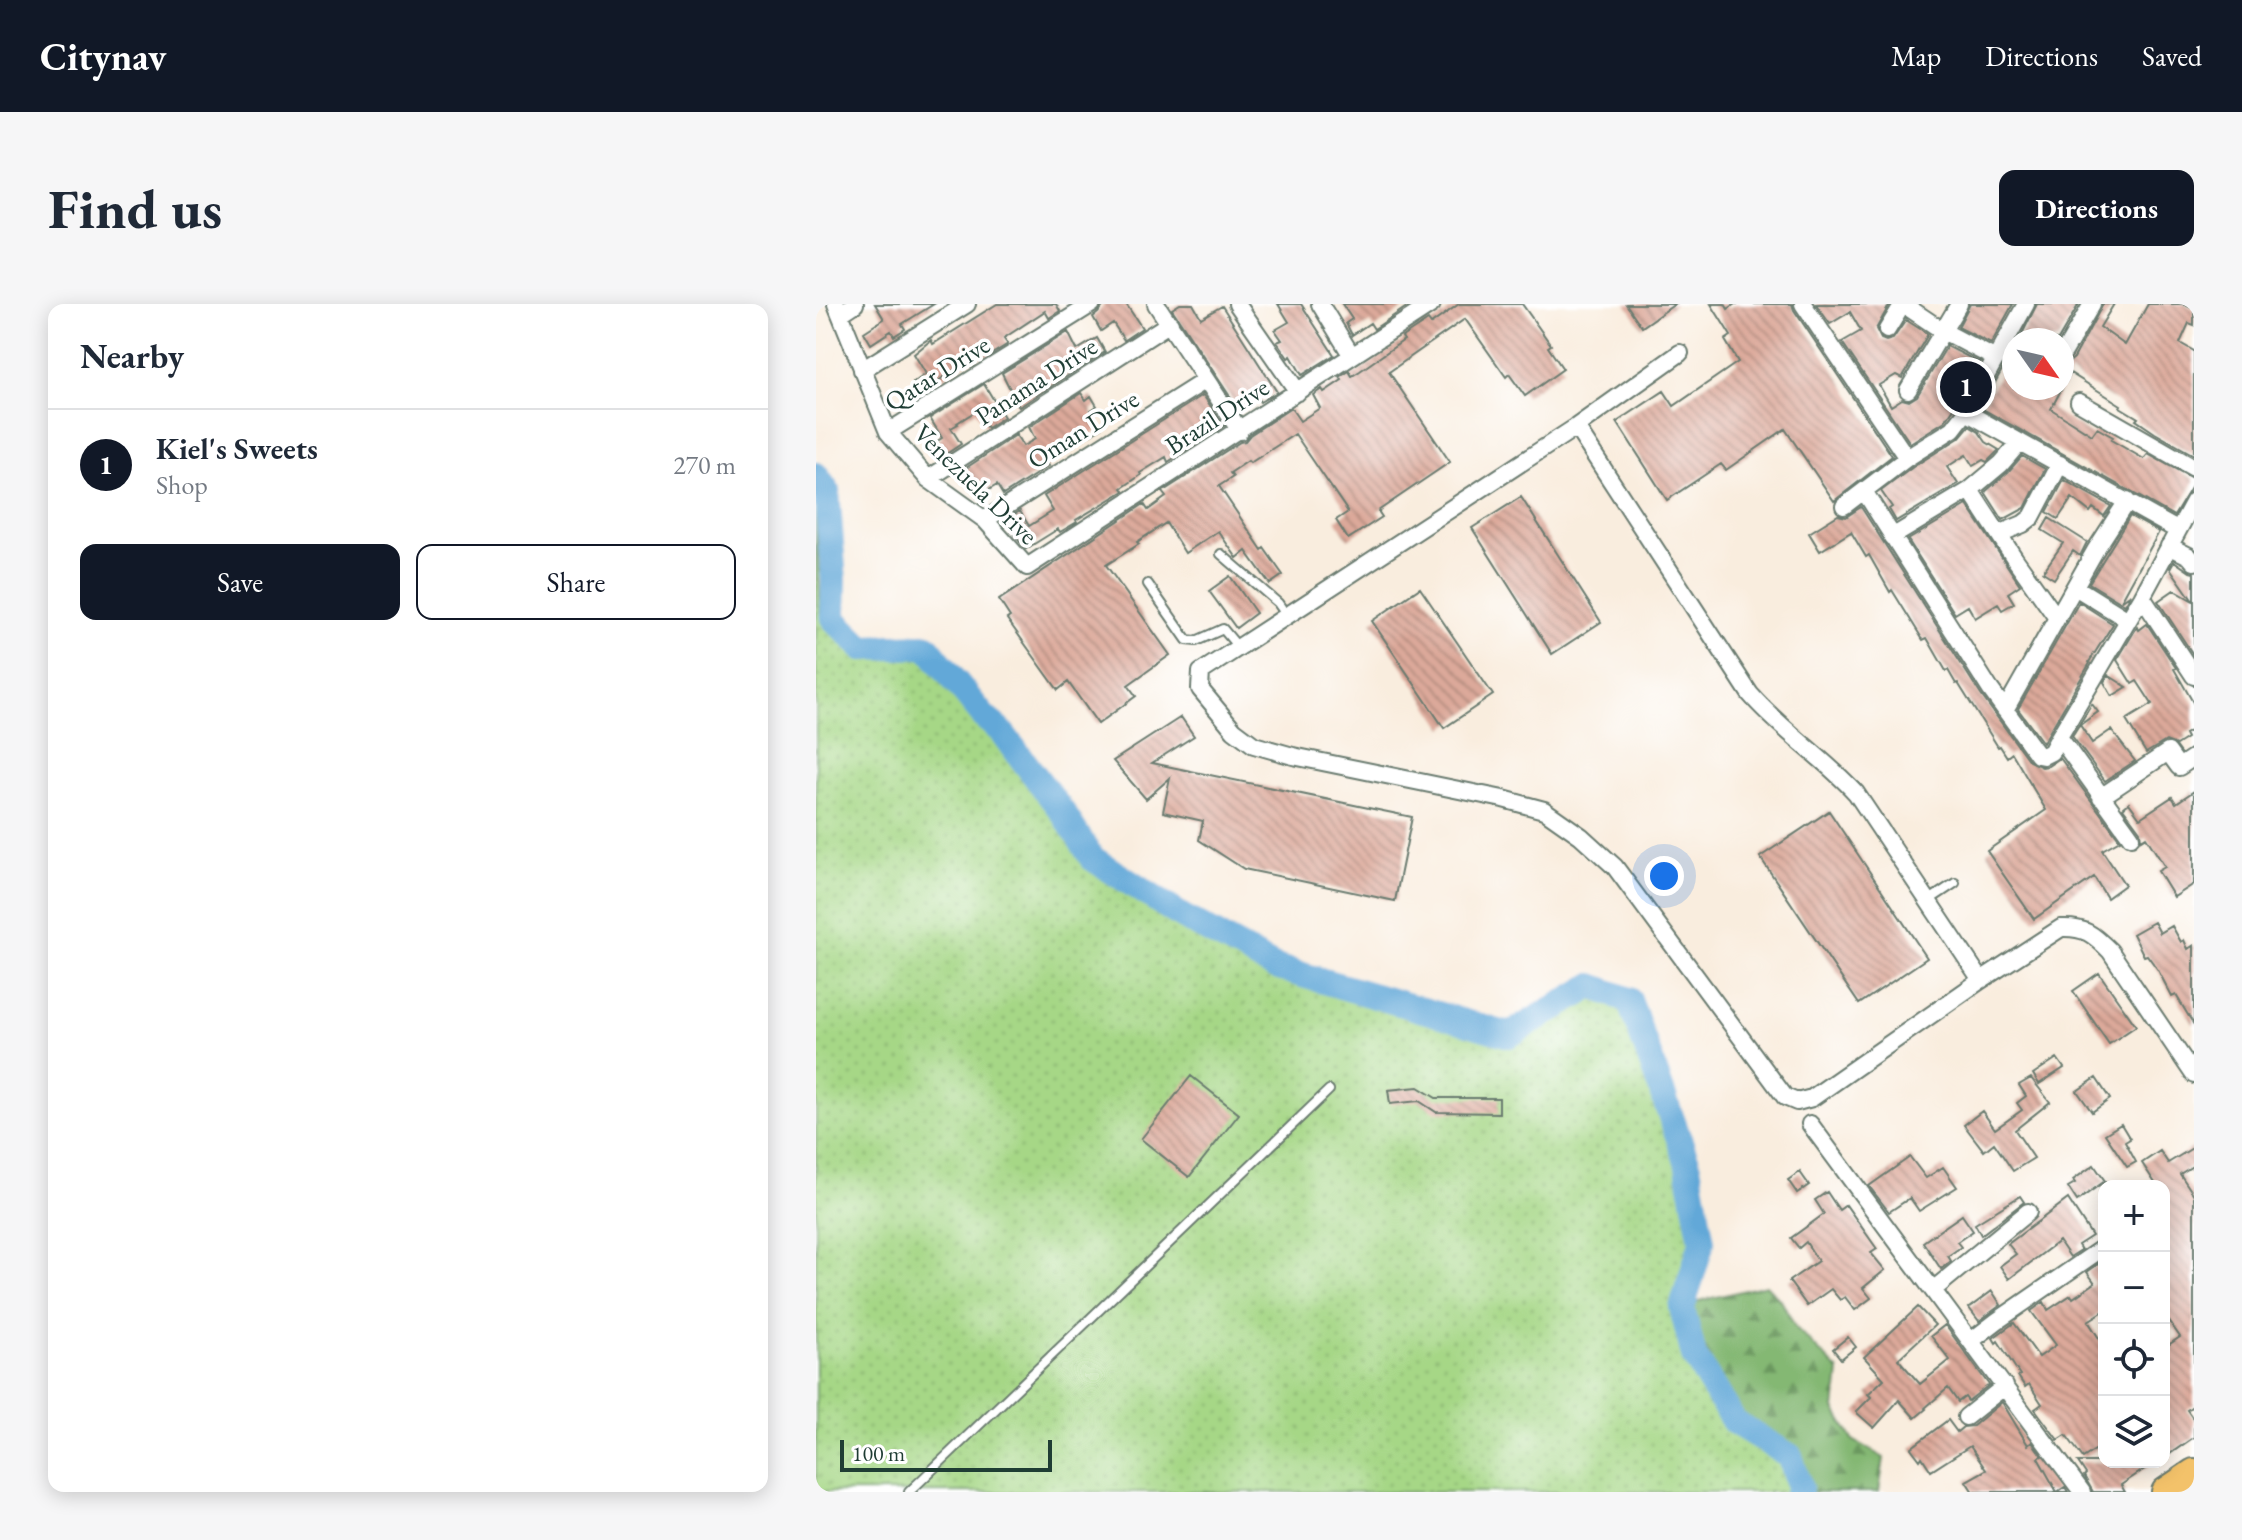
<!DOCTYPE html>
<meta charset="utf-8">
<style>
body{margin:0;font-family:"EB Garamond",serif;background:#f6f6f7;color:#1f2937}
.controls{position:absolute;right:24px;bottom:24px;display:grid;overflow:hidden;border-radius:16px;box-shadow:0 4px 20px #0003}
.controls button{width:72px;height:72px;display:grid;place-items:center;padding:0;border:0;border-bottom:2px solid #e0e1e3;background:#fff;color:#1f2937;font:40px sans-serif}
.compass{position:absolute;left:1186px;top:24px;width:72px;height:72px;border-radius:50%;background:#fff;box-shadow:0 4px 20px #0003;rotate:124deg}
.scale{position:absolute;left:24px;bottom:20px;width:212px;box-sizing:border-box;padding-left:8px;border:4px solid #1f3d34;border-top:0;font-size:22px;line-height:28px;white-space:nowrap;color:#1f3d34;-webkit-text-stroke:6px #fff;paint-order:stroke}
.you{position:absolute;left:848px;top:572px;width:28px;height:28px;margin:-20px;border:6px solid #fff;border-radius:50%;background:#1a73e8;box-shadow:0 0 0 12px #1a73e833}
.badge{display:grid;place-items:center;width:52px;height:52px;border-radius:50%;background:#111827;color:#fff;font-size:26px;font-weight:700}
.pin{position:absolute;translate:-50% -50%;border:4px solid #fff;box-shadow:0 2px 8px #0006}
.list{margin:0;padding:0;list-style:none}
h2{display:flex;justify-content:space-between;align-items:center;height:104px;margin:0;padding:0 32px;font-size:34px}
h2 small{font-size:26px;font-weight:400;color:#747a83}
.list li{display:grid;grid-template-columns:52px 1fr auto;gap:24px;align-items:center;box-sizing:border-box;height:112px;padding:0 32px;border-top:2px solid #e0e1e3}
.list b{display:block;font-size:30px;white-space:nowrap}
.list p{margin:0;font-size:26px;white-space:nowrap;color:#747a83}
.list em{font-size:26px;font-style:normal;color:#747a83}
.actions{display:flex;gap:16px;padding:24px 32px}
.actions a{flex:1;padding:18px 0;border:2px solid #111827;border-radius:16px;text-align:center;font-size:28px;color:#111827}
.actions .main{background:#111827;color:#fff}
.icon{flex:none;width:44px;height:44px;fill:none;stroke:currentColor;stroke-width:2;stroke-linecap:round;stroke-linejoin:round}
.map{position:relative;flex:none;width:1378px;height:1188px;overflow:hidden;border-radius:16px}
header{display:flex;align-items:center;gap:48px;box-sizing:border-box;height:112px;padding:0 40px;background:#111827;color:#fff}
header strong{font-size:38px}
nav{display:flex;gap:44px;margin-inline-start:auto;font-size:28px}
.intro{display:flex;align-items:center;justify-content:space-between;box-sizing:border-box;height:192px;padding:0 48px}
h1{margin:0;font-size:56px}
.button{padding:20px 36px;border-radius:16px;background:#111827;color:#fff;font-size:28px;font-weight:700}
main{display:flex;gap:48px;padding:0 48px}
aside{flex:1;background:#fff;border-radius:16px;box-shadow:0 4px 20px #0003}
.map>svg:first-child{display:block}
</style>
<header>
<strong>Citynav</strong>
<nav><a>Map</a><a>Directions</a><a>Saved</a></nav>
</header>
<div class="intro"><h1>Find us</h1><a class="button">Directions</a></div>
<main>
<aside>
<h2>Nearby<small></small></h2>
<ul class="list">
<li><span class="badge">1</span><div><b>Kiel's Sweets</b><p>Shop</p></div><em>270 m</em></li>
</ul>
<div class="actions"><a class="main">Save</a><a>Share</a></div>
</aside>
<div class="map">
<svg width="1378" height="1188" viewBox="0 0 1378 1188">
<defs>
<pattern id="green-dots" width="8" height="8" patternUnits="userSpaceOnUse" patternTransform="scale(2)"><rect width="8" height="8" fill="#a6d786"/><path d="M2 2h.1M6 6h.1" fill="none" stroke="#8eb974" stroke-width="1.8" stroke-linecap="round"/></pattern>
<pattern id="forest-firs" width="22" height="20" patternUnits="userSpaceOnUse" patternTransform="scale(2)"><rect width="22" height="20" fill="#84b873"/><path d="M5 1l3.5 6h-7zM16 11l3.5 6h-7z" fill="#6b975f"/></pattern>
<pattern id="building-back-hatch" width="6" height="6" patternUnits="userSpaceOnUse" patternTransform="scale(2)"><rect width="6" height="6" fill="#dca99a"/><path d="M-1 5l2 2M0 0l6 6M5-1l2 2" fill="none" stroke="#b28b7e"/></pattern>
</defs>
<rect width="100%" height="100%" fill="#fff"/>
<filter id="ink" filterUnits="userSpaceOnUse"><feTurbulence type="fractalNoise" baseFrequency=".0125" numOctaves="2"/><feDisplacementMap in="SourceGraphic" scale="16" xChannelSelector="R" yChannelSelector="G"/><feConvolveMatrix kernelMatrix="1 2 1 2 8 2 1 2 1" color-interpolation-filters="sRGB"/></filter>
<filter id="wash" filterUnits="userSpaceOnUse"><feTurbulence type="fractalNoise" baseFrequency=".006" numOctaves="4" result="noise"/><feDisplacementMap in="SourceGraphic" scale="32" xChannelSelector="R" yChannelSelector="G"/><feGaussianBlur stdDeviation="1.8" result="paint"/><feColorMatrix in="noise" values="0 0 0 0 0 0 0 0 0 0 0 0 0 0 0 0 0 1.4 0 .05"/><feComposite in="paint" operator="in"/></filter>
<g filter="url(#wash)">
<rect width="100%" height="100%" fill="#f9edde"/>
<path fill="url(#green-dots)" stroke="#628a5d" stroke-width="2" d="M0,196L5,316L46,352L109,349L243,513L274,561L377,625L455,667L695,738L776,689L808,699L866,860L879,938L861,1002L872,1052L915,1124L968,1156L977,1183L975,1188H0Z"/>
<path fill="url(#forest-firs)" stroke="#527a54" stroke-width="2" d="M950,981L966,998L979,1023L1023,1067L1019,1105L1037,1136L1068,1154L1063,1188H975L977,1183L968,1155L916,1123L873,1051L862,1002Z"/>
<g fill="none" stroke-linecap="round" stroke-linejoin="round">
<path stroke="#62a8d8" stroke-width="26" d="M0,171L11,187L18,277L17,314L47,344L111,342L169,414L184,426L248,510L276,554L367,613L459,663L693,731L776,682L813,696L871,857L886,938L866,1004L878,1052L918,1118L974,1152L984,1184L982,1188"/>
</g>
<g id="blocks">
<path fill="url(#building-back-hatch)" d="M59,0H118L86,20L89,25L78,32L75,27L55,40L48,28L68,15Z
M181,0H240L244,7L233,14L229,7L188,34L192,40L171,53L167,47L157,53L115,82L118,86L107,93L97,79L110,70L98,50L115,36L117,40Z
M289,0H310L326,24L308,36L297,19L285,27L277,13L282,9Z
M364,0H377L385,14L406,2L461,88L444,98L440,92L421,103L356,5Z
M462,0H485L518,51L486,71L475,52L472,54L461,38L466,36L459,26L473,18Z
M526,0H590L592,2L558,25L554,19L536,31L530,19L536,15Z
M643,0H706L735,41L732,43L747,65L709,92L693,70L690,73L649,15L573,68L634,158L562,207L566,213L532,235L520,216L532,208L479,130L434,159L432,157L414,169L417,173L403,182L446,246L448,244L467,271L454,280L430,247L421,254L402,227L369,249L350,219L321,238L323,240L290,261L354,351L312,381L320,392L282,420L252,378L242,386L191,315L194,313L183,296L328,200L332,206L350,193L346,188L424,138L429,137L434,131L475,104L484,117L504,104L497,91L506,85L508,88L526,76L524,73L533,67L536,72L544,67L588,36L586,33L612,16L615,20Z
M810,0H859L826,23Z
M895,0H909L912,5L919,0H976L978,6L1076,152L1018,197L969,125L910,166L905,160L851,196L801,118L848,87L858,102L922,58L909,36L915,32Z
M1000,0H1074L1060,25L1065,35L1070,37L1077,35L1090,16L1112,30L1086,74L1080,71L1063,81L1075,102L1086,95L1093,97L1101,92L1131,42L1164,59L1145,95L1140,93L1143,97L1129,117L1094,139L1026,38L1045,27L1034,8L1014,20Z
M1154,0H1197L1175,40L1142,23Z
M1221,0H1263L1242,36H1203Z
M1287,0H1298L1284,23L1309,41L1332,0H1369L1378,4V21L1373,19L1364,39L1378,47V151L1339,129L1320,116L1322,114L1304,103L1305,101L1254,69L1235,105L1276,131L1281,124L1297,133L1295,136L1328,155L1332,150L1378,175V179L1358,212L1165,104L1198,44V84H1246V59L1253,58L1258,54Z
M252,28L261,46L281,34L289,48L203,103L186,69Z
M168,80L188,113L171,124L160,107L141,119L142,120L135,124L145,140L121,156L112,143L126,134L114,114Z
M265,89L270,96L275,92L281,102L275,106L285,124L230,157L233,162L187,191L181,181L161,193L156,183L154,185L144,168L200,131L207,142L219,135L213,123Z
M387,91L408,122L352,158L350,153L324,169L325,171L306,184L308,187L260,216L261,218L244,228L242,225L210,245L198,231L201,229L192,214L204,207L213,222L237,207L228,192Z
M1153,122L1163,128L1170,138L1183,146L1171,158L1167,156L1157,162L1150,151L1131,163L1142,180L1080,217L1073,205L1076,203L1065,187L1097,163L1143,134Z
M1206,152L1229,165L1209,204L1187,216L1169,188L1192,168Z
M1248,176L1295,202L1288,212L1277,204L1274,208L1256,194L1242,215L1231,208Z
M705,193L785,318L736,350L656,224Z
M1151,201L1204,281L1192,289L1198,299L1186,306L1182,300L1159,314L1152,302L1139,310L1092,236Z
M1045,203L1165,391L1213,457L1226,463L1232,462L1244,454L1304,536L1286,546L1309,581L1291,594L1278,573L1218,615L1171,547L1230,506L1196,449L1191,453L1184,442L1182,443L1142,379L1140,380L1132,366L1130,367L1111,334L1107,336L1076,286L1074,288L1053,251L1050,253L1035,228L1004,247L993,229L1022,211L1030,213Z
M1314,212L1343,228L1305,297L1315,290L1309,301L1273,279Z
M1233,214L1271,238L1264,252L1257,247L1238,275L1227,268L1247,239L1226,226Z
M1358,257L1374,268L1378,269V352L1342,297L1358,286L1377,297L1354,264Z
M414,272L440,309L420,324L393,287Z
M604,284L677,391L628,424L556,317Z
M1263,298L1297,320L1273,358L1274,359L1227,439L1202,405Z
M1331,320L1360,364L1358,365L1378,400V425L1369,430L1371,434L1360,441L1350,437L1330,449L1310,416L1336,400L1321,377L1316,380L1301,356L1321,323L1323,326Z
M1292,371L1311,383L1296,392L1288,378Z
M1276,400L1282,408L1264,421L1276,439L1295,426L1319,457L1289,477L1256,432Z
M365,413L378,432L336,459L596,513L579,597L428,565L383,536L387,517L347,508L354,474L330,495L297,457Z
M1378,487V580L1358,593L1342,567L1349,563L1330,533L1325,536L1324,527L1307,504L1313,499L1324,514L1356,493L1360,499Z
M1013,507L1111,654L1043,700L944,553Z
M1338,618L1344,629L1356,622L1365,638L1368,636L1372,645L1378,641V721L1360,691L1356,693L1342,666L1331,651L1328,652L1317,630Z
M1283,669L1320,722L1293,740L1257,687Z
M1241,754L1248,764L1223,780L1217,770Z
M375,772L423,810L373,873L325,835Z
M1215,774L1234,798L1199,826L1218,854L1197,867L1178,839L1168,847L1148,821L1166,807L1179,825L1206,806L1201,799L1210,792L1203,781Z
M1280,774L1294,795L1276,808L1261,787Z
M602,783L620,794H683V809L620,808L603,797L574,800L572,786Z
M1305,820L1314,835L1309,838L1320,858L1311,863L1289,830Z
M1378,843V861L1364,870L1378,891V1101L1371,1106L1378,1116V1133L1348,1154V1044L1364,1033L1348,1010V882H1341L1326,859L1344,847L1352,859Z
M1094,853L1110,874L1127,863L1141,883L1103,907L1094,894L1073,908L1053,882Z
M1278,861L1289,877L1261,897L1252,883L1259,879L1257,876Z
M984,868L993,881L981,889L972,876Z
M1011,888L1023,906L1030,901L1061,945L1055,949L1069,966L1047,984L1055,994L1039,1006L1029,993L1024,996L1015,985L991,1002L973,977L1002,957L990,938L983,944L975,934L1008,910L999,896Z
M1204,892L1208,898L1165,931L1159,920Z
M1252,895L1276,932L1262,941L1265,946L1254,953L1243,937L1193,975L1184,962L1200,950L1192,940Z
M1146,911L1157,927L1141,938L1145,943L1132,952L1135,957L1125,965L1107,938Z
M1288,956V1007L1272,1017L1288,1042V1140L1267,1154L1250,1131L1242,1136L1219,1105L1226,1100L1213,1080L1209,1083L1202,1072L1204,1071L1182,1037L1180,1039L1177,1034L1198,1019L1223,1053L1240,1041L1215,1007L1228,998L1232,1006L1255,991L1257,994L1279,979L1271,968Z
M1176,987L1185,1001L1163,1017L1153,1004Z
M1102,1003L1119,1021L1082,1055L1104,1080L1134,1056L1115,1032L1129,1021L1173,1081L1152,1097L1149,1093L1142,1098L1132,1084L1109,1104L1110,1105L1099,1114L1083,1096L1058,1124L1040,1108L1055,1093L1052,1090L1068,1075L1048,1053Z
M1032,1033L1040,1043L1025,1055L1017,1045Z
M1186,1098L1212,1141L1216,1138L1226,1152L1222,1154L1241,1188L1249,1183L1252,1188H1157L1150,1177L1170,1166L1154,1142L1115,1167L1106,1153L1104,1156L1095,1144L1132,1116L1141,1128L1147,1123L1157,1122Z
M1262,1158H1339L1305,1181L1309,1188H1277L1268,1172L1270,1170Z"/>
</g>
</g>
<g filter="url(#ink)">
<use href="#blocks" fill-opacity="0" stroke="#6b7b70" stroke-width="2"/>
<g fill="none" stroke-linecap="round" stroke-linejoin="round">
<defs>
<path id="service" d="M405,250L462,299L471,312
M332,280L371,336L380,337L407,325L422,343
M1112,597L1139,579
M93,1188L513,786"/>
<path id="minor" d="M20,0L72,128L112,175L169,216L211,263L616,0
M340,0L424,127
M421,0L482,88
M504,0L536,52
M987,0L1091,154
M24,10L39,0
M1071,26L1087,0L1127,27L1180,55
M1248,48L1276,0
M864,49L760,123L385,368L384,385L418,426L438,441L477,452L687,495L728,506L765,532L799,563L969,793L981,798L996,794L1165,676L1245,624C1269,623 1277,630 1294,647L1378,771
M46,66L151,0
M1092,86L1143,0
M1263,98L1378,164
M1150,108L1361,226
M760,123L934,390C966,427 1007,453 1040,489L1165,676
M72,128L276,0
M112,175L354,19
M1154,186L1199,255L1241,314
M1048,187L1174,385L1222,451L1227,452L1235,448L1243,433L1315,533
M1028,202L1091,154L1137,125L1150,108L1210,0
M169,216L390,76
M1183,230L1207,220L1216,213L1244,160
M1076,233L1154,186L1185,160L1204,138
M1353,242L1373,252L1378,258
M1259,283L1312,316
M1326,293L1378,372
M1189,406L1280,245L1311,197
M1243,433L1326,293L1378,197
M1285,493L1352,448L1363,463L1378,453
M994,820L1266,1188
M1117,986L1212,908
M1155,1037L1181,1017L1288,943
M1150,1113L1189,1082"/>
<path id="trunk" d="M1350,1188L1378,1169"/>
</defs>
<use href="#service" stroke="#6b7b70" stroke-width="12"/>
<use href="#minor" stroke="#6b7b70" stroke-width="20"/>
<use href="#trunk" stroke="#6b7b70" stroke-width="32"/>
<use href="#service" stroke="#fff" stroke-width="8"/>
<use href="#minor" stroke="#fff" stroke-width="16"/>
<use href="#trunk" stroke="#f3c26a" stroke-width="28"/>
</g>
</g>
<g text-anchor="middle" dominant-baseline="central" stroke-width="7" stroke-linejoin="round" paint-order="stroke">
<g font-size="26" fill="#1f3d34" stroke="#fff">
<text transform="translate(121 69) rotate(-32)">Qatar Drive</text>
<text transform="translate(220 77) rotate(-33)">Panama Drive</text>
<text transform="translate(401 112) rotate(-33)">Brazil Drive</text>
<text transform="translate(267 125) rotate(-32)">Oman Drive</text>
<text transform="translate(160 180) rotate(44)">Venezuela Drive</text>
</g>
</g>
</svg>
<div class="controls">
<button>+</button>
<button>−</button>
<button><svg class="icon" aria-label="locate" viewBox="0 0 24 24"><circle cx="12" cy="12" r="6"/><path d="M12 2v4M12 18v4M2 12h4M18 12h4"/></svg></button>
<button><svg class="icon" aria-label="layers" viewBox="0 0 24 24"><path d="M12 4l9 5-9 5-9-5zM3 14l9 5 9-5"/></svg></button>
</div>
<svg class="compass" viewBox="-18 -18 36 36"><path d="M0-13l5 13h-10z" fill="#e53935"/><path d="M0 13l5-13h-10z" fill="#747a83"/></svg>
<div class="scale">100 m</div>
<div class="you"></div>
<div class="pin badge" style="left:1150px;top:83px">1</div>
</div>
</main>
